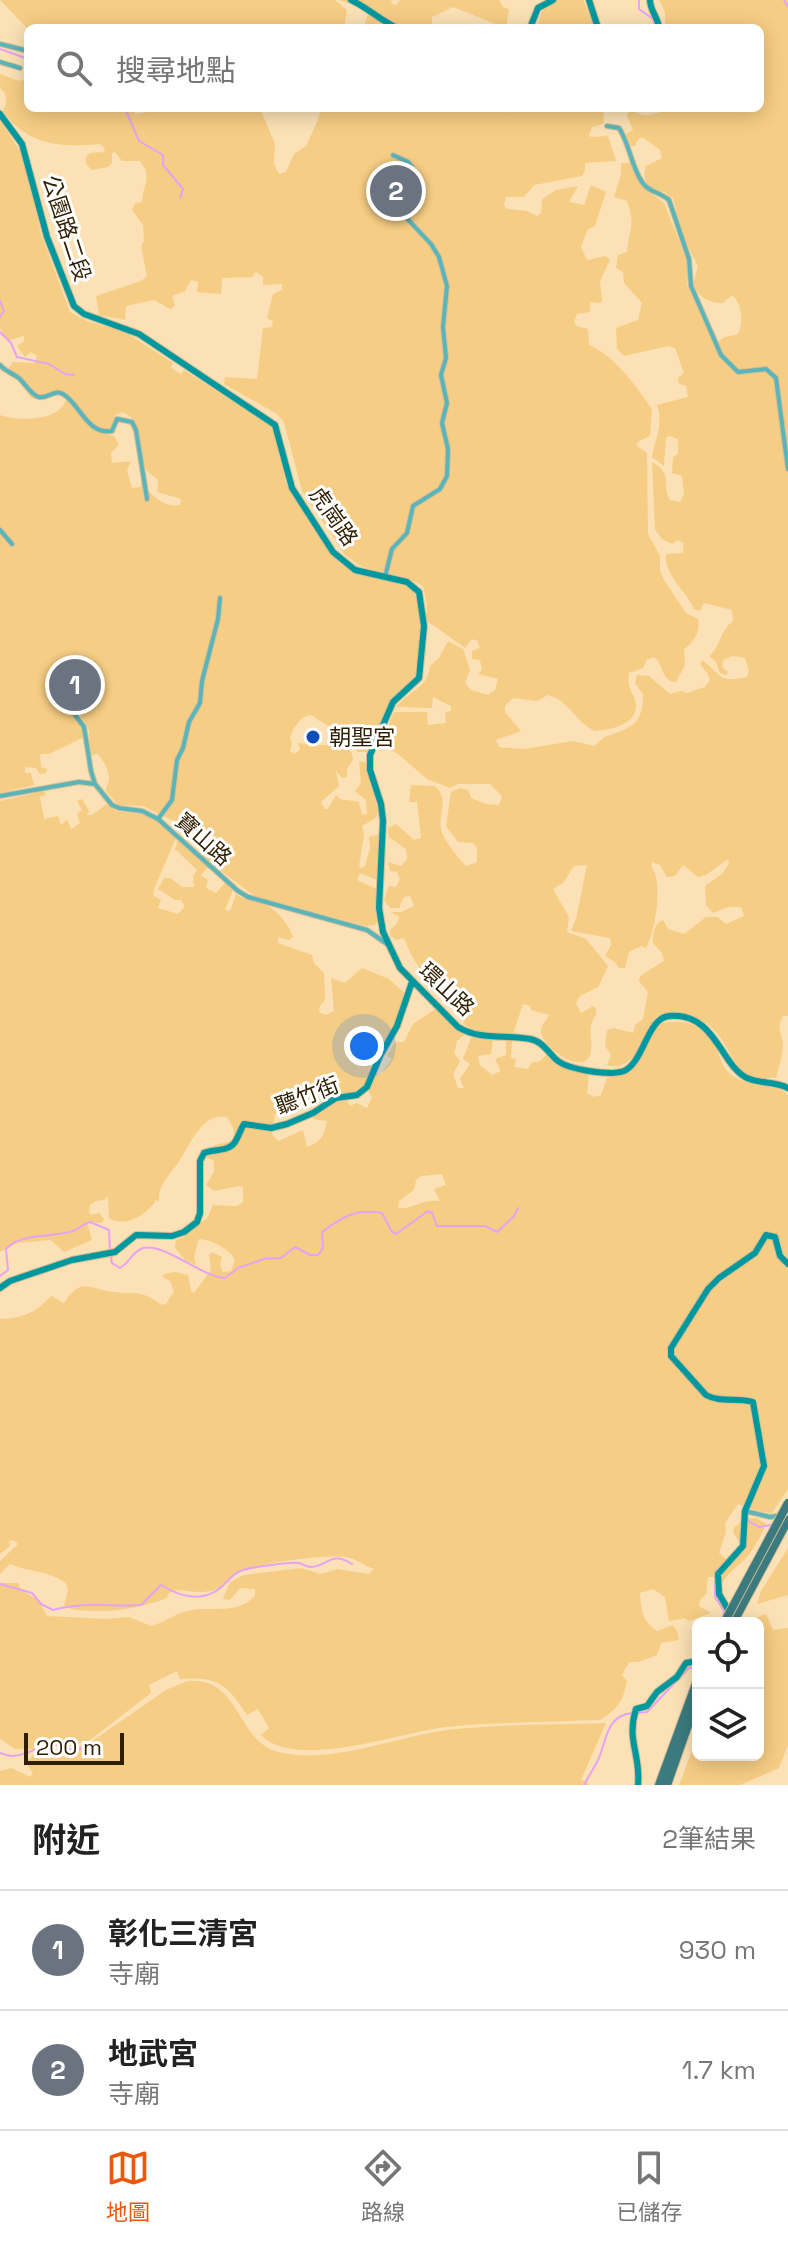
<!DOCTYPE html>
<html lang="zh-TW">
<meta charset="utf-8">
<style>
body{margin:0;font-family:"Space Grotesk","Noto Sans TC",sans-serif;background:#f2f2f2;color:#222}
.controls{position:absolute;right:24px;bottom:24px;display:grid;overflow:hidden;border-radius:12px;box-shadow:0 4px 20px #0003}
.controls button{width:72px;height:72px;display:grid;place-items:center;padding:0;border:0;border-bottom:2px solid #e0e0e0;background:#fff;color:#222;font:40px sans-serif}
.scale{position:absolute;left:24px;bottom:20px;width:100px;box-sizing:border-box;padding-left:8px;border:4px solid #2f1e00;border-top:0;font-size:22px;line-height:28px;white-space:nowrap;color:#2f1e00;-webkit-text-stroke:6px #fff;paint-order:stroke}
.you{position:absolute;left:364px;top:1046px;width:28px;height:28px;margin:-20px;border:6px solid #fff;border-radius:50%;background:#1a73e8;box-shadow:0 0 0 12px #1a73e833}
.badge{display:grid;place-items:center;width:52px;height:52px;border-radius:50%;background:#ea580c;color:#fff;font-size:26px;font-weight:700}
.pin{position:absolute;translate:-50% -50%;border:4px solid #fff;box-shadow:0 2px 8px #0006}
.list{margin:0;padding:0;list-style:none}
h2{display:flex;justify-content:space-between;align-items:center;height:104px;margin:0;padding:0 32px;font-size:34px}
h2 small{font-size:26px;font-weight:400;color:#767676}
.list li{display:grid;grid-template-columns:52px 1fr auto;gap:24px;align-items:center;box-sizing:border-box;height:120px;padding:0 32px;border-top:2px solid #e0e0e0}
.list b{display:block;font-size:30px;white-space:nowrap}
.list p{margin:0;font-size:26px;white-space:nowrap;color:#767676}
.list em{font-size:26px;font-style:normal;color:#767676}
.icon{flex:none;width:44px;height:44px;fill:none;stroke:currentColor;stroke-width:2;stroke-linecap:round;stroke-linejoin:round}
.map{position:relative;flex:none;width:788px;height:1785px;overflow:hidden}
.search{position:absolute;background:#fff;box-shadow:0 4px 20px #0003;left:24px;right:24px;top:24px;height:88px;display:flex;align-items:center;gap:20px;box-sizing:border-box;padding:0 28px;border-radius:12px;color:#767676;font-size:30px}
.sheet{height:344px;background:#fff}
nav{display:flex;justify-content:space-around;align-items:center;box-sizing:border-box;height:112px;border-top:2px solid #e0e0e0;background:#fff;font-size:22px;color:#767676}
nav a{display:grid;justify-items:center;gap:4px}
nav .on{color:#ea580c}
.map>svg:first-child{display:block}
</style>
<div class="map">
<svg width="788" height="1785" viewBox="0 0 788 1785">
<rect width="100%" height="100%" fill="#fbe1b5"/>
<path fill="#f6cd84" fill-rule="evenodd" d="M0,0H335L347,10L344,28L28,29Z
M339,0H391L392,4L396,5L400,0H499L503,7L509,9L506,28L453,7L432,17V28H363L368,14L365,9Z
M556,0H583L597,28H536L543,9Z
M659,0H788V1016H783C776,1028 781,1032 783,1043C784,1050 778,1070 776,1078C769,1077 759,1080 752,1077C723,1064 731,1022 680,1013C670,1012 665,1012 656,1017C644,1034 635,1074 607,1065L611,1055L605,1046L607,1030L614,1028L633,1033L635,1025L643,1019L648,992L639,981L640,976L664,961L662,953L653,943C653,934 654,923 663,920L668,929L684,934L706,917H717L726,924L744,916L741,907H728L713,913L706,905L705,886L723,873L729,863L728,859L706,875L698,877L683,865L675,876L667,877L660,865L652,862L651,866C664,881 655,932 646,948L641,946L629,952L625,968H619L615,962L605,956L611,945L610,938L571,931L576,919L587,865L574,866L563,883L553,889L569,917L567,932L586,939L608,966L598,987L580,996L576,1003L581,1013L593,1006L596,1008C597,1017 593,1017 591,1025C589,1035 594,1048 589,1057C579,1074 541,1045 541,1032C540,1026 547,1020 549,1015L531,1010L530,1006L523,1004L513,1034C495,1033 477,1036 463,1023L470,1009V1001L456,995C451,981 441,984 430,977C417,969 410,953 404,938L396,940L390,935V930L397,923L399,917L391,912H401L414,906L410,896L404,897L399,908H390L384,900L389,886L396,887L400,879L397,872L390,871L388,862L401,866L407,859L406,849L389,837L388,828L396,824L414,840L421,838L417,802H409L411,785L435,786C450,800 438,812 441,829C442,838 459,859 466,866L477,862V847L473,843L458,842L446,826L451,792L460,788L468,790L471,798L486,804L499,805L502,796L490,784H458L450,788L427,779L398,754L384,746L383,739L394,712H427L428,725L446,723L445,712L451,711V706L433,697L432,708L397,707C410,689 428,689 430,666L439,658L448,641L463,649L470,670L465,683L471,690L488,695L495,690L498,679L478,674L482,670L480,660L472,659V651L480,648L477,641L472,639L465,648L426,620L427,605L423,586L416,582L374,571L361,566L345,555L302,491L284,422L277,414L224,384L225,377L257,379L263,328L272,327L273,321L267,318L273,294L282,290V284L263,285V277L256,272L252,277L222,278L221,294L197,292L198,282L191,280L185,291L172,296L175,306L170,309L154,300L126,306L125,320L99,315L96,296L141,281L147,276L141,246L144,241L143,225L132,210L135,203L142,202C143,184 153,178 140,161H122L115,152L112,153V163L108,167L92,170L86,164V157L90,153L104,152L105,149L100,144C60,148 27,145 3,111L6,104L5,93L0,88V74L19,81L28,78V108L115,110L130,108L136,114L144,113L146,108H260L275,144L274,164L279,174L286,172L294,154L306,146L318,120L321,108H502L507,113L511,108H603L604,124L592,127L589,135L591,137L608,136L616,161L585,163V171L582,176L534,185L524,197H506L504,205L507,209L527,211L537,216L541,213L542,199L556,190L578,186L569,202L584,205L591,185L606,192L595,226L588,229L581,247L587,260L606,256L610,260L600,281L602,300L601,303L590,302V312L577,314L574,322L577,326L588,329L589,345C616,357 635,385 652,409L650,436L639,441L636,445L647,453L648,534L660,556V570L664,580L686,613L698,619C701,631 694,642 684,649L685,665L676,682C661,682 664,664 654,657L647,660L643,668L629,673C626,691 635,692 636,705C637,725 610,730 595,731C576,723 569,700 548,695L537,701L513,698L505,706V712L521,731L496,740L499,747L524,749L573,741L594,746C600,742 602,737 610,735C634,727 643,722 643,694L635,683L637,675L649,676L670,694L681,691L687,693L705,687L710,680L708,674L700,664L702,660C723,675 716,683 747,677L749,671L745,658L733,656L723,660L722,667L728,672L726,675L720,673L716,662L709,656C720,648 720,630 733,621L732,610L704,603L700,611L694,609C686,590 664,576 666,554L683,553L684,543L677,540L673,544L663,540L655,530L652,462C674,474 661,485 670,500L680,502L684,494L682,476L672,473L673,457L678,454V439L669,436L666,438L664,466L652,457C655,439 664,423 657,405L688,397L686,386L679,384L678,378L684,373L675,348L668,346L624,356L617,349L616,328L638,320L642,303L624,283L623,272L616,268L618,255L627,252C629,228 636,227 627,201L614,197L621,175V163H635V173L644,188L664,203L688,263L687,285L709,334L716,344L722,338L738,334C744,321 742,304 732,295L723,303C708,303 700,298 693,284L698,266L682,235L673,198L664,192L650,189C645,182 643,174 646,166L662,158L660,150L644,138H639L635,146H630L626,134L633,130L627,116L629,110C633,110 636,113 640,114C647,118 663,112 668,108H760V28H665V12Z
M0,120L25,159L41,234L70,312L87,321L125,332L173,363L171,368L181,374L184,370L271,426L277,439L286,484L336,560C349,572 365,576 382,579C391,581 405,581 412,588C430,604 418,658 416,681L396,694L368,752H358L341,734L311,715C300,716 293,728 290,738L292,743L290,751L294,754L300,750L298,743L325,745L338,739C346,741 353,752 353,760L347,769V777L342,778L336,771L339,786L321,802L325,809H328L336,795L340,799L359,802L362,815L367,814L366,800L355,791L361,783L359,761L367,763L378,811L376,818L362,826L364,835L359,866L361,868L365,866L370,848L369,837L380,834V881L360,873L357,880L379,890V919L375,925L366,926L255,896L210,863L174,821L143,806L118,805L106,791C106,787 108,784 109,780C110,772 102,758 97,753L90,756L89,730L79,713L82,708L80,695L89,685L75,673L71,664H68L61,674L64,689L61,692L56,690L81,722L84,734L82,738L49,754H40L41,767L47,769L46,773L40,774L36,768L25,767V773H31L34,785L0,793V415C19,422 61,421 66,399C54,389 44,401 31,398L23,385L7,370L13,362L35,363L37,356L31,352L25,357L17,346L24,341V336L10,340L5,338L0,328ZM123,412C149,426 135,446 144,466C147,473 153,475 158,480L157,492L181,499L180,505C164,508 150,495 142,482L141,487L132,488L127,471L131,461L112,463L111,453L119,445L114,436L108,435C108,434 115,417 116,415Z
M44,791L46,795L40,797L44,819L58,816L61,825L67,819L71,829L80,823L77,814L82,810L77,801L82,799L89,811L87,815H92L107,804L116,811L149,815L176,838L154,889L153,895L161,900L158,908L178,914L185,906L181,900H175L158,889L164,878H170L182,887H194L193,876L197,870L175,849L178,840L208,867L201,875L208,880L206,888L216,893L225,883L233,890L225,910L230,911L236,894C246,901 250,900 261,903C274,906 289,924 293,937L289,940L278,937V943L312,955L314,963L324,973L325,1000L320,1006L319,1012L326,1015L334,1011L331,978L345,983L362,968L389,979L409,997L401,1028H395L390,1039L375,1057L367,1083L354,1092L325,1097L318,1092L313,1096L309,1091L303,1094L295,1088L285,1091L281,1097L290,1109L275,1114L272,1134L278,1141L303,1130L307,1147C320,1143 325,1135 327,1121L313,1119C318,1105 333,1102 346,1099L350,1106L357,1103L367,1108L372,1098L368,1089L376,1074H381L392,1059L387,1056L395,1042H404L413,1024L437,1008L443,1017L464,1035L457,1041L454,1053L460,1061L453,1074L458,1088H464L460,1079L470,1064L463,1059L471,1038L493,1039L491,1054L478,1056L480,1065L492,1075L501,1071L495,1059L506,1055V1040L512,1041L511,1058L516,1059L514,1067L528,1069L531,1063L540,1061L547,1054L559,1065L589,1073L587,1093L594,1097L601,1095L607,1078C640,1073 643,1048 659,1024C681,1018 702,1023 714,1044C719,1053 721,1065 728,1072C741,1085 765,1085 782,1090L788,1095V1489L772,1513L758,1511L738,1504L725,1523L726,1532L719,1553L726,1559L739,1555L745,1547L740,1543L733,1532L734,1527L746,1519L757,1518L766,1524C755,1548 752,1554 732,1571C725,1577 723,1585 714,1589L715,1577H708L706,1594L700,1600L699,1606L711,1613L689,1621L685,1618L669,1621L665,1597L653,1589L640,1593C641,1610 642,1621 657,1631L673,1625L677,1631L679,1640L661,1643L657,1655L638,1662H629L622,1675L627,1681C623,1701 618,1709 600,1720C549,1722 497,1722 446,1727C402,1732 295,1771 261,1735L269,1728L258,1709L247,1715C227,1684 218,1676 180,1679L177,1671L149,1685L151,1693L90,1740L71,1746L63,1743L49,1749H15L0,1739V1583H18L21,1590L38,1600L47,1616L106,1619L129,1617L151,1626C164,1623 174,1614 187,1611C211,1605 236,1616 255,1596V1589L240,1588L230,1600L223,1599L230,1582L244,1575L301,1568L320,1574L337,1569L369,1574L374,1569C365,1566 355,1558 346,1557C328,1554 257,1563 240,1571C229,1575 224,1587 217,1589C203,1595 188,1590 174,1590L168,1594L167,1598C135,1610 100,1615 67,1608L64,1605L68,1590L66,1583C45,1569 31,1573 10,1564L0,1574V1561L18,1544L13,1540L9,1541L10,1546L0,1554V1319C23,1318 36,1313 51,1296L64,1303C82,1275 90,1290 114,1292C140,1295 139,1289 162,1305L166,1304L174,1291L170,1281L162,1277L164,1274L176,1272L188,1275L191,1291L194,1293L211,1270L209,1255L212,1252L222,1257L220,1265L223,1272L231,1271L235,1260C230,1249 212,1240 199,1239L194,1257L196,1265L185,1260L175,1248L176,1240L184,1237L186,1230L207,1219L213,1205L237,1206L243,1202V1187L239,1186L214,1191L206,1185L214,1172V1161L207,1157L206,1153L215,1145L232,1141C237,1133 232,1124 227,1117C201,1112 190,1146 178,1163C169,1176 158,1184 159,1202L156,1200C147,1215 125,1228 109,1218L108,1196L104,1200L96,1201L90,1205L89,1213L91,1215L99,1213L104,1219L102,1223L87,1222L92,1240L64,1252L51,1240L17,1243L0,1252V801ZM442,1174L446,1185L434,1189L440,1201C421,1199 412,1210 398,1208L399,1201L414,1190L416,1180L421,1176Z
M788,1548V1595L757,1604L761,1591Z
M766,1614L773,1630L788,1628V1745L779,1768L740,1785H679L698,1735V1755H758V1623H743Z
M188,1681C241,1677 236,1741 278,1752C331,1765 394,1737 447,1730C499,1724 553,1725 606,1723L581,1780L588,1782V1785H0V1771L11,1768L30,1777L33,1774L26,1762L38,1751C72,1766 63,1747 88,1744L166,1690Z"/>
<g fill="none" stroke-linecap="round" stroke-linejoin="round">
<path stroke="#e6a2f3" stroke-width="2" d="M639,0V9L653,19L655,28
M784,0L788,7
M0,49L28,59
M120,108L127,113L139,141L163,155V165L183,189L180,198
M0,301L4,311L0,317
M0,332L11,343L17,357L49,364L65,374L74,375
M111,1257L112,1263L120,1268C129,1263 133,1251 143,1248C165,1243 202,1277 225,1278L238,1268L264,1259L281,1258L295,1247L310,1255H318L323,1248L322,1232C342,1217 356,1208 382,1213L392,1232L396,1234L428,1211L432,1213L437,1226H485L497,1232L514,1216L518,1208
M0,1276L8,1270L6,1249C21,1232 53,1238 73,1231C79,1229 83,1224 90,1222L109,1230L110,1250
M747,1520L759,1527L771,1525
M722,1565L715,1572V1597L724,1611L723,1618
M0,1584L32,1593L41,1604L53,1610C83,1601 111,1607 141,1605L161,1585C179,1596 200,1603 219,1589C228,1582 232,1573 243,1570C251,1567 291,1562 299,1563C303,1564 307,1567 311,1567C327,1567 331,1550 352,1564
M638,1713L647,1712L689,1668L698,1667
M0,1753C21,1763 35,1744 56,1745C62,1745 70,1749 75,1751L92,1743
M584,1785C588,1777 593,1770 597,1762C607,1744 604,1716 632,1713"/>
<defs>
<path id="street" d="M0,44L28,51
M0,62L20,68
M607,126L619,128C630,145 631,166 642,182C648,192 660,192 669,200L689,259L691,286L721,355L738,372L766,369L776,378L788,469
M0,365C6,372 13,373 20,379C26,385 31,395 39,397C48,399 54,389 63,394C80,404 87,435 112,431L117,419L132,422L136,430L147,499
M0,530L12,544
M385,577L392,549L407,533L413,506L440,489L447,476L448,449L442,423L447,403L441,375L446,358L443,327L447,286L439,257L431,244L400,211L399,200L412,167L408,162L393,155
M61,696L84,727L91,771L95,784
M0,796L79,782L95,784L112,805L119,808L142,811L158,819L238,891L248,897L367,930L387,944
M158,819L172,800L177,760L183,748L189,722L200,703L202,681L218,619L220,598
M745,1511L770,1517L782,1515"/>
<path id="secondary" d="M351,0C368,8 380,20 397,28
M589,0L598,28
M650,0C650,11 658,17 659,28
M530,28L538,8L553,0
M0,114L22,144L47,237L74,306L84,314L139,334L275,425L292,488L333,552L355,570L407,582L419,592L424,626L419,678L393,702L370,755V770L381,804L383,821L379,908L383,932L400,968L458,1027C481,1041 505,1034 530,1039C543,1041 549,1054 558,1061C570,1070 611,1076 624,1071C644,1062 647,1018 669,1016C716,1012 720,1065 747,1078C760,1084 775,1081 788,1088
M0,1288L10,1281L72,1260L115,1252L136,1235L172,1236L184,1232L197,1222L200,1213V1161L204,1153C213,1149 229,1152 235,1142C239,1136 240,1130 244,1124L271,1128L287,1124L313,1113L336,1098L357,1095L367,1087L380,1056L397,1026L412,982
M730,1613L719,1594L718,1574L743,1546L745,1511L764,1466L753,1402C738,1397 720,1403 706,1395L671,1356V1348L708,1289L719,1278L755,1253L766,1235L775,1237L780,1256L788,1264
M638,1785C641,1754 626,1741 636,1709L647,1706L657,1692L677,1677L686,1663L698,1661"/>
<path id="primary" d="M733,1623L788,1520
M659,1785L698,1678
M667,1785L698,1697"/>
</defs>
<use href="#street" stroke="#d6be94" stroke-width="6"/>
<use href="#secondary" stroke="#d6be94" stroke-width="8"/>
<use href="#primary" stroke="#d6be94" stroke-width="10"/>
<use href="#street" stroke="#5ab5bb" stroke-width="4"/>
<use href="#secondary" stroke="#00989f" stroke-width="6"/>
<use href="#primary" stroke="#3b7b7f" stroke-width="8"/>
<defs>
<path id="primary-bridge" d="M724,1623L788,1503"/>
</defs>
<use href="#primary-bridge" stroke="#d6be94" stroke-width="10" stroke-linecap="butt"/>
<use href="#primary-bridge" stroke="#3b7b7f" stroke-width="8"/>
</g>
<circle fill="#0f4eb9" stroke="#fff" stroke-width="3" cx="313" cy="737" r="8"/>
<g text-anchor="middle" dominant-baseline="central" stroke-width="6" stroke-linejoin="round" paint-order="stroke">
<g font-size="22" fill="#2f1e00" stroke="#fff">
<text transform="translate(67 228) rotate(72)">公園路二段</text>
<text transform="translate(334 516) rotate(55)">虎崗路</text>
<text transform="translate(204 839) rotate(42)">寶山路</text>
<text transform="translate(447 989) rotate(43)">環山路</text>
<text transform="translate(307 1095) rotate(-21)">聽竹街</text>
</g>
<g font-size="22" fill="#2f1e00" stroke="#fff" text-anchor="start">
<text x="329" y="737">朝聖宮</text>
</g>
</g>
</svg>
<div class="controls">
<button><svg class="icon" aria-label="locate" viewBox="0 0 24 24"><circle cx="12" cy="12" r="6"/><path d="M12 2v4M12 18v4M2 12h4M18 12h4"/></svg></button>
<button><svg class="icon" aria-label="layers" viewBox="0 0 24 24"><path d="M12 4l9 5-9 5-9-5zM3 14l9 5 9-5"/></svg></button>
</div>
<div class="scale">200 m</div>
<div class="you"></div>
<div class="pin badge" style="left:75px;top:685px;background:#6b7280">1</div>
<div class="pin badge" style="left:396px;top:191px;background:#6b7280">2</div>
<div class="search"><svg class="icon" aria-label="search" viewBox="0 0 24 24"><circle cx="10" cy="10" r="6"/><path d="M15 15l6 6"/></svg>搜尋地點</div>
</div>
<section class="sheet">
<h2>附近<small>2筆結果</small></h2>
<ul class="list">
<li><span class="badge" style="background:#6b7280">1</span><div><b>彰化三清宮</b><p>寺廟</p></div><em>930 m</em></li>
<li><span class="badge" style="background:#6b7280">2</span><div><b>地武宮</b><p>寺廟</p></div><em>1.7 km</em></li>
</ul>
</section>
<nav>
<a class="on"><svg class="icon" aria-label="map" viewBox="0 0 24 24"><path d="M3 6l6-2 6 2 6-2v14l-6 2-6-2-6 2zM9 4v14M15 6v14"/></svg>地圖</a>
<a><svg class="icon" aria-label="directions" viewBox="0 0 24 24"><path d="M12 3l9 9-9 9-9-9zM9 14v-3h6M13 9l2 2-2 2"/></svg>路線</a>
<a><svg class="icon" aria-label="saved" viewBox="0 0 24 24"><path d="M7 4h10v16l-5-4-5 4z"/></svg>已儲存</a>
</nav>
